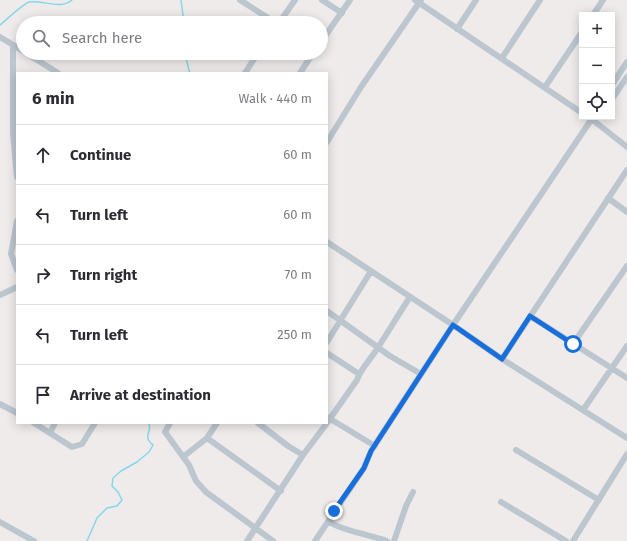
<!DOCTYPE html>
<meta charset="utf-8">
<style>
body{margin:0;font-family:"Fira Sans",sans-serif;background:#f2f2f3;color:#2b2b33}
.controls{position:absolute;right:12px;top:12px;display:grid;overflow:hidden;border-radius:0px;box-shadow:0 2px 10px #0003}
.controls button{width:36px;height:36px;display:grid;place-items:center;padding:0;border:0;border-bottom:1px solid #e1e1e2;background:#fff;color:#2b2b33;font:20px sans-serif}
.stop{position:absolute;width:12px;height:12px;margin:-9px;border:3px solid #186fdc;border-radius:50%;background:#fff}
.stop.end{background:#186fdc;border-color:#fff;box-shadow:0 1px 4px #0008}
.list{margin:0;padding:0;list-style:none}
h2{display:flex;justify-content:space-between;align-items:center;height:52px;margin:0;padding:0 16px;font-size:17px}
h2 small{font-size:13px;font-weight:400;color:#7c7c81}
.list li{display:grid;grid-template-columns:26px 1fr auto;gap:12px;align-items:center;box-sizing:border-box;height:60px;padding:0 16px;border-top:1px solid #e1e1e2}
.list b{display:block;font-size:15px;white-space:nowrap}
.list em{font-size:13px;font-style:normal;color:#7c7c81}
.icon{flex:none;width:22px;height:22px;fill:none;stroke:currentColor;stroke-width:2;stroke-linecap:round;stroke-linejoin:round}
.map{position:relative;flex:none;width:627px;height:541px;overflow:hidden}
.search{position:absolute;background:#fff;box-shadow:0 2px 10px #0003;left:16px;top:16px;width:312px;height:44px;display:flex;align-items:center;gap:10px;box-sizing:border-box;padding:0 14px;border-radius:22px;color:#7c7c81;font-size:15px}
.panel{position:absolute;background:#fff;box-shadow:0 2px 10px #0003;left:16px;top:72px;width:312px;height:352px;border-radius:0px}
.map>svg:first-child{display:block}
</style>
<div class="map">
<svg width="627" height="541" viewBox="0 0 627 541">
<rect width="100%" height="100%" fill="#efebeb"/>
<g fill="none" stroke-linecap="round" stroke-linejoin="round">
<path stroke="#85d7eb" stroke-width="1.5" d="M181,0L184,23
M0,25C6,20 23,4 29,2C43,0 61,10 72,0
M183,53C188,58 187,67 190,73
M87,541L97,518L107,508L117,506L122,500L118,492L112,486L113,478L121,471L137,462L149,452L153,445C142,436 152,434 149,423"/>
<path stroke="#bcc6cf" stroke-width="6" d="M240,0L276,23
M322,0L342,13
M415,0L582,113
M593,15L603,0
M279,23L295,0
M457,29L476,0
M0,37L23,51
M321,42L350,0
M13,45V133L17,177
M26,53L58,73
M502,58L540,0
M245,73L258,53
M300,73L313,53
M612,85L627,62
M545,87L582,32
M612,99L627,77
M589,117L627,147
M327,142L361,87L421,0
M608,198L627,212
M17,221L11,254L17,270
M327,242L453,325L502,359L627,438
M0,295L17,287
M327,311L390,356L421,374
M530,316L627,378
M327,342L371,271
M573,344L627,266
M327,353L359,374
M502,359L627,170
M0,404L17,413
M583,410L627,346
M327,417L375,446
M34,423L72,447L82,444L95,423
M170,423L165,432L189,465L196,481L206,492L273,541
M258,423L288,446L303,455
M327,423L357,380C360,370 369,361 375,352C387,334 398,315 410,297
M50,433L55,423
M207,438L281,491
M516,450L599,500
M183,457L207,438L217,423
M501,502L566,541
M0,522L34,541
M329,522C346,532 368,534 387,541
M247,541L303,455L327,423
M315,541L364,468L371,451L453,325L593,117
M394,541L406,506L413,492
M573,541L627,454"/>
</g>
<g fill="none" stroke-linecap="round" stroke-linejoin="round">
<path stroke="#186fdc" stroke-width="5" d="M334,511L364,468L371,451L453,325L502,359L530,316L573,344"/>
</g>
</svg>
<div class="controls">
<button>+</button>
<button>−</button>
<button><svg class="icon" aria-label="locate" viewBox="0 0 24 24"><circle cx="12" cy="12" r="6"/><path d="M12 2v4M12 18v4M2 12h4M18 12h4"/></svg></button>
</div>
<div class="stop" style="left:573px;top:344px"></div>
<div class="stop end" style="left:334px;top:511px"></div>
<div class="search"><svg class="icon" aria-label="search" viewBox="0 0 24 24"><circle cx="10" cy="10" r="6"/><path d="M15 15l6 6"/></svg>Search here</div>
<section class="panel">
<h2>6 min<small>Walk · 440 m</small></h2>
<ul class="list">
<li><svg class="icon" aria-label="ahead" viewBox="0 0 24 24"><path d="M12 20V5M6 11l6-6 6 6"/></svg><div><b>Continue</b></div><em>60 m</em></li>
<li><svg class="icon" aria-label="left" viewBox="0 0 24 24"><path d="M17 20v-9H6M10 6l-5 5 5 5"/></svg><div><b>Turn left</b></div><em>60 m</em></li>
<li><svg class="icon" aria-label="right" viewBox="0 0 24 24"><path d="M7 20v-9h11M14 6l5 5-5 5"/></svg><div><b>Turn right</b></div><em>70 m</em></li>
<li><svg class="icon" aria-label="left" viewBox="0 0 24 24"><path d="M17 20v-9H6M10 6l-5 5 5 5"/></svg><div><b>Turn left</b></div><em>250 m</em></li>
<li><svg class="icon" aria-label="arrive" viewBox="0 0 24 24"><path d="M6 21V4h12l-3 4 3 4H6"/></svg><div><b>Arrive at destination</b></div></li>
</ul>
</section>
</div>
